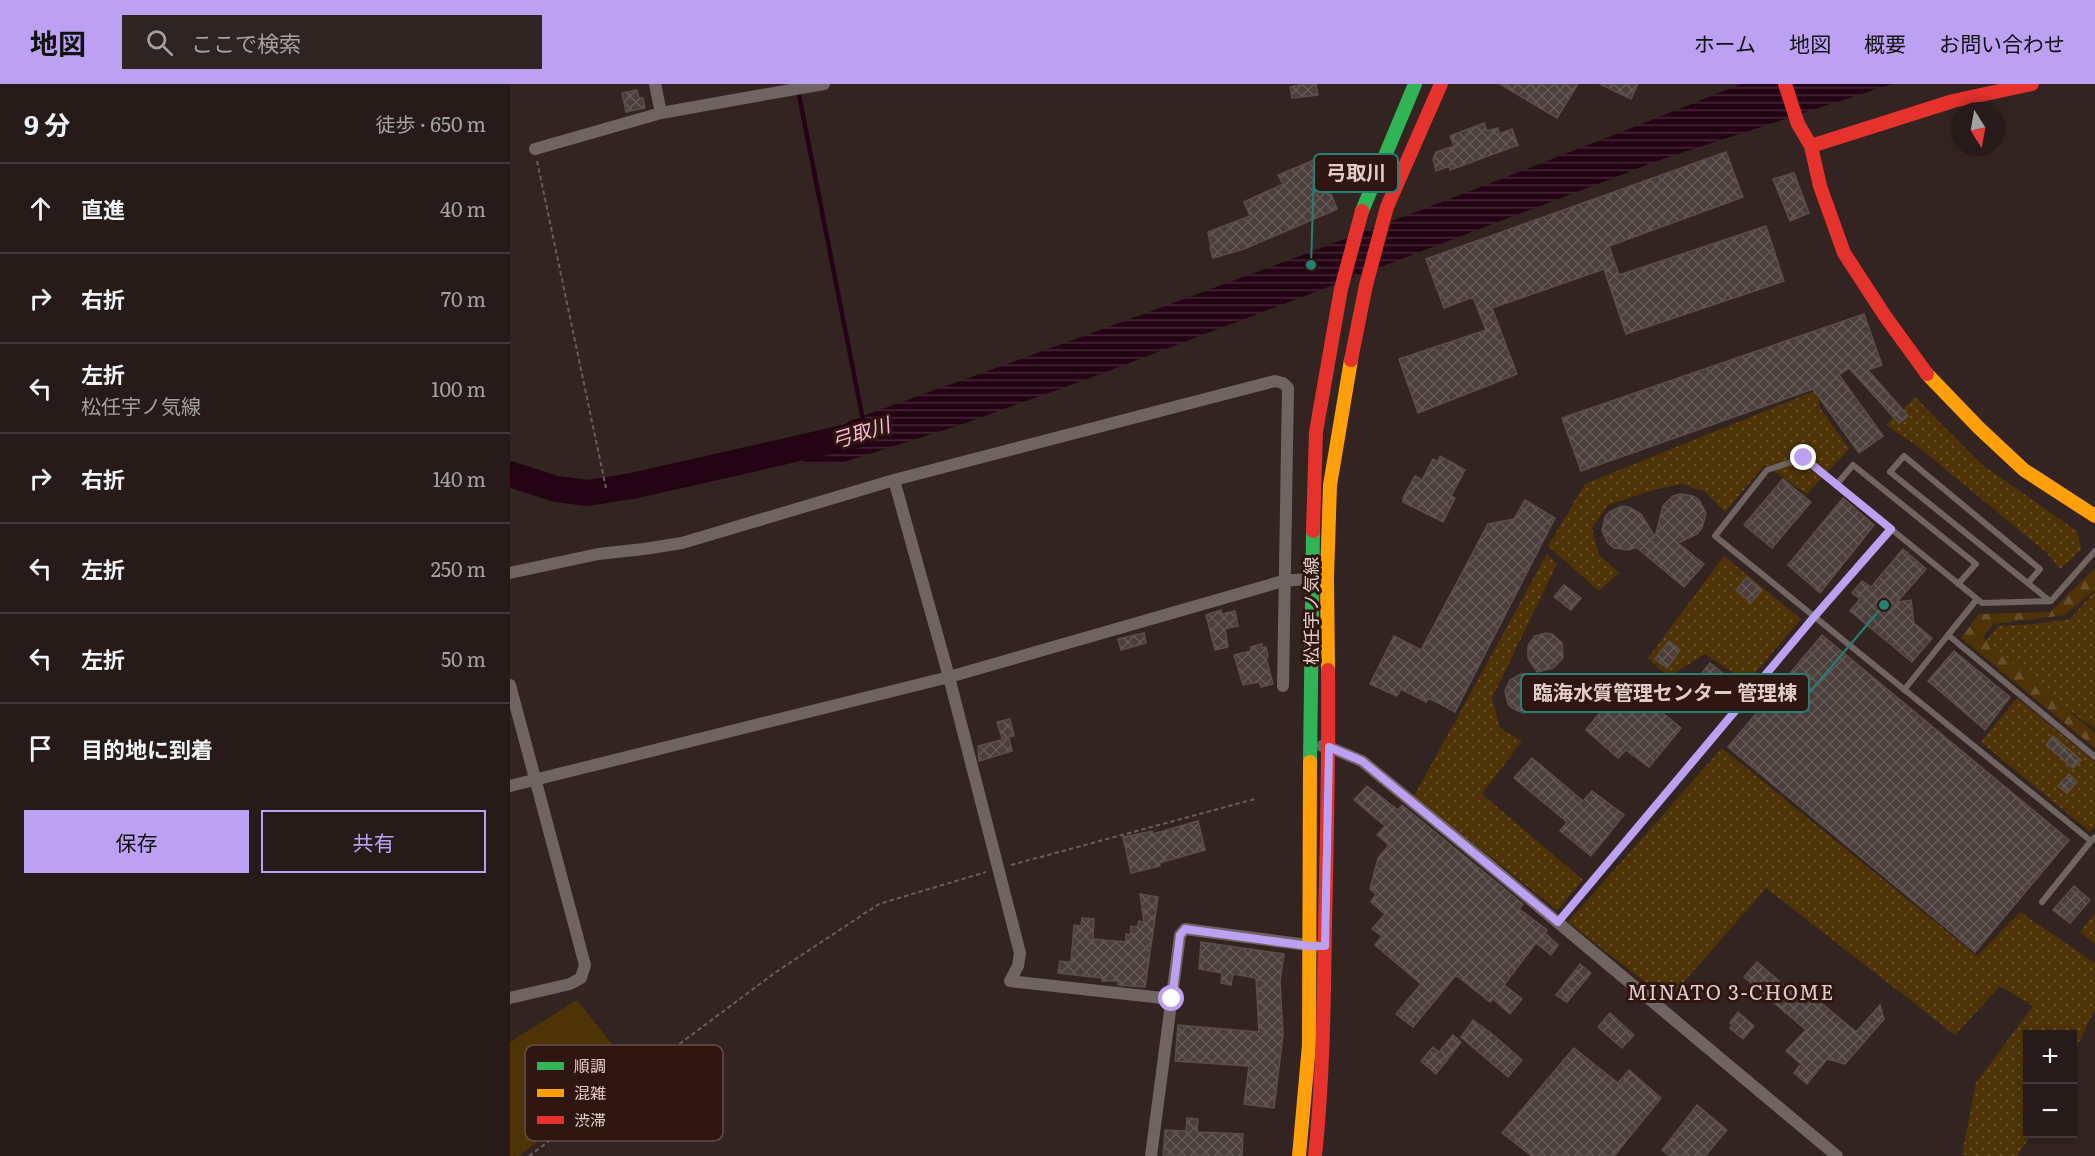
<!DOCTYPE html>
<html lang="ja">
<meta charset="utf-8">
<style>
body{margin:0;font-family:Literata,"Noto Sans JP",serif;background:#2e2422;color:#f1f3f6}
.controls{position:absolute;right:18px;bottom:18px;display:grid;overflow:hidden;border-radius:0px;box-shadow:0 3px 9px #0003}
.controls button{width:54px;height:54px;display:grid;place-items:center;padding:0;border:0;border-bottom:2px solid #423938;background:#261b19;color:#f1f3f6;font:30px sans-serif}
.compass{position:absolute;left:1441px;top:18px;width:54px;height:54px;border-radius:50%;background:#261b19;box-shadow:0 3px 9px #0003;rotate:169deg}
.stop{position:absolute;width:18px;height:18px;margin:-14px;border:4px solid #bca0f2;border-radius:50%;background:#fff}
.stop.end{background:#bca0f2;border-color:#fff;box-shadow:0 2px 6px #0008}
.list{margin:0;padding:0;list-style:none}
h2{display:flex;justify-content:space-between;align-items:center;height:78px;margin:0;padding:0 24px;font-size:26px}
h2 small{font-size:20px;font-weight:400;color:#a4a1a2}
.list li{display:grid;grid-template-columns:39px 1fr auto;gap:18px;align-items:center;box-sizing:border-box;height:90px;padding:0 24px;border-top:2px solid #423938}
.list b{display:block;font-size:22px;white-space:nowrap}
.list p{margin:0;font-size:20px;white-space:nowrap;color:#a4a1a2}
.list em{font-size:20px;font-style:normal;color:#a4a1a2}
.actions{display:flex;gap:12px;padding:18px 24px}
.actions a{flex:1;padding:14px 0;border:2px solid #bca0f2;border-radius:0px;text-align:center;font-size:21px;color:#bca0f2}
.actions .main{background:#bca0f2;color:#111}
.icon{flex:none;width:33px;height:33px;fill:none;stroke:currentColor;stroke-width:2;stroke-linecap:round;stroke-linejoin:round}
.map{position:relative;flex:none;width:1585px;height:1072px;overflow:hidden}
header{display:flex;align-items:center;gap:36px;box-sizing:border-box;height:84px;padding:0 30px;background:#bca0f2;color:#111}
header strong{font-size:28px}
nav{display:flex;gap:33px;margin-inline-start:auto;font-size:21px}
.search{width:420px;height:54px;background:#2e2422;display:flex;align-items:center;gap:15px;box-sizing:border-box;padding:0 21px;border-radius:0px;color:#a4a1a2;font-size:22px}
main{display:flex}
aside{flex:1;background:#261b19}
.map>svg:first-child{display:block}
</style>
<header>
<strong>地図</strong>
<div class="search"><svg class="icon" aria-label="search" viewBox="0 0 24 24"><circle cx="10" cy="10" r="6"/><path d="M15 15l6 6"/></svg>ここで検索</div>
<nav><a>ホーム</a><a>地図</a><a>概要</a><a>お問い合わせ</a></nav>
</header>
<main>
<aside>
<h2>9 分<small>徒歩 · 650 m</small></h2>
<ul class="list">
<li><svg class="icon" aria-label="ahead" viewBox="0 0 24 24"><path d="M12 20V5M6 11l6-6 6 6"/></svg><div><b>直進</b></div><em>40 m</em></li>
<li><svg class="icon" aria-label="right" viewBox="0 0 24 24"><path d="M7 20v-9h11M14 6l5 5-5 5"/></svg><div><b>右折</b></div><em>70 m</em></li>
<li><svg class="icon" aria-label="left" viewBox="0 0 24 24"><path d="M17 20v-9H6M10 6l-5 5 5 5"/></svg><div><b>左折</b><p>松任宇ノ気線</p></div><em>100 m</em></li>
<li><svg class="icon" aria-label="right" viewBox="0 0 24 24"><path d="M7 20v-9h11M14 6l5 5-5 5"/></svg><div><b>右折</b></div><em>140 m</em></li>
<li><svg class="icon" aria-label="left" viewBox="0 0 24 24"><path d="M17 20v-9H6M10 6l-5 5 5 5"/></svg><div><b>左折</b></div><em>250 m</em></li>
<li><svg class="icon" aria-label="left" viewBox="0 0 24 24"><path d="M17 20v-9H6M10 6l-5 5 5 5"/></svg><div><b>左折</b></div><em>50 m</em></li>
<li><svg class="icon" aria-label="arrive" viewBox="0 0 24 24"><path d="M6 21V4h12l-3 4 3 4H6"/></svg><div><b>目的地に到着</b></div></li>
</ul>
<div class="actions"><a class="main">保存</a><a>共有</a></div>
</aside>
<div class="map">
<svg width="1585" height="1072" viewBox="0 0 1585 1072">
<defs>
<pattern id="grass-dots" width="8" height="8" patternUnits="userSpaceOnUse" patternTransform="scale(1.5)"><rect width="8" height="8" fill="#4e3307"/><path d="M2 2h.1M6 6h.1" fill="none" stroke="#674f2a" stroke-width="1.8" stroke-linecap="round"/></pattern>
<pattern id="forest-firs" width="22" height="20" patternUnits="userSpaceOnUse" patternTransform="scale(1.5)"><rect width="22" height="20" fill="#4e3307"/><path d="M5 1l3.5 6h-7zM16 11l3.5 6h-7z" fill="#674f2a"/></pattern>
<pattern id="water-rules" width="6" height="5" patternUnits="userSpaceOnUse" patternTransform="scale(1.5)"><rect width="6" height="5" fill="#240414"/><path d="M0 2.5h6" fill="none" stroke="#442735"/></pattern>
<pattern id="building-cross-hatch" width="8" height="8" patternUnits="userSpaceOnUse" patternTransform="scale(1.5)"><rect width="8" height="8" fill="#4c3f3b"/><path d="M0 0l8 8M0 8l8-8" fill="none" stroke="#665a56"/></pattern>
</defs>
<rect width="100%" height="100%" fill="#332421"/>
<path fill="url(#grass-dots)" d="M1307,306L1310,324L1339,365L1297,410L1255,381L1215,428L1194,407L1171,400L1147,405L1098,421L1082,444L1089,471L1109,489L1089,507L1038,462L1075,400Z
M1405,313L1471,380L1567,447L1571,466L1550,485L1537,469L1406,361L1376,341Z
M1037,470L1047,480L982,614L990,644L1012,657L972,710L1073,796L1047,826L904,712Z
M1214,472L1291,535L1237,598L1195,570L1158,593L1138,574Z
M1585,507V645L1471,563L1488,542L1524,540L1560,535Z
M1507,614L1585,678V742L1580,748L1471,658Z
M1212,664L1467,872L1510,828L1585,879V925L1563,971L1562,950H1518V1050H1522L1507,1072H1457L1452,1070L1466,999L1523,922L1490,902L1445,951L1256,804L1158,916L1058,838Z
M1585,829V860L1570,848Z"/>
<path fill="url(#forest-firs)" d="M1585,484V506L1555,531L1483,540L1473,553L1585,649V664L1451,554L1469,530L1540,528Z"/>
<path fill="#4e3307" d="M67,916L125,989L8,1072H0V958Z"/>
<path fill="url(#water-rules)" d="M1231,0H1382L1153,75L580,294L450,341L328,380H290L339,337C638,230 937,119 1231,0Z"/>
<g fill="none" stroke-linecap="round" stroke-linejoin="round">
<path stroke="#240414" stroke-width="4.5" d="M288,6L353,336"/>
<path stroke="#240414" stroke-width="26" d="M0,390L46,405L78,409L122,402L347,351"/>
</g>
<path fill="url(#building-cross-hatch)" stroke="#5a4e49" stroke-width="1.5" d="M793,0H806L808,11L782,14L780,3Z
M990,0H1068L1047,34Z
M1090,0H1128L1121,15Z
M127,6L129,14H133L135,24L116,28L112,9Z
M974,39L977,47L988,44L989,50L1002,45L1008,61L940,86L939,82L926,87L923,75L926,68L944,62L940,52Z
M1216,68L1233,113L1099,162L1109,191L1256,142L1274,197L1116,250L1094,185L982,224L1007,290L908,329L889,275L976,246L963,213L934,224L916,175Z
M816,71L830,103L820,107L827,125L734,165L703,174L700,163H701L698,148L740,132L734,118L773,100L768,91Z
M1284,89L1299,129L1280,137L1263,95Z
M1354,230L1372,281L1358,286L1398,332L1389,339L1339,284L1329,291L1373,352L1349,369L1303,305L1071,387L1052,334Z
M930,372L955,386L941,412L945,414L933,438L893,418V414L905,392L912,396L923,375L928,378Z
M1273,395L1301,418L1262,464L1234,441Z
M1170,410L1183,412L1189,416L1196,429L1192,444L1187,450L1168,459L1194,480L1174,503L1126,463L1119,466L1104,464L1098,459L1092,447L1095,433L1099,428L1112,422L1119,423L1131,430L1145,453L1153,422L1163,412Z
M1333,414L1364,441L1310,509L1278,481Z
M1015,416L1045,434L945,628L919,614L916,618L891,605L887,612L860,600L884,552L911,566L978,440L1004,435Z
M1393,465L1416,485L1387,518L1401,516L1404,539L1422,554L1402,578L1340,527L1350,515L1342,509L1352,497L1361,503Z
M1237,493L1252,506L1241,519L1226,506Z
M1054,501L1071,514L1061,526L1044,513Z
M711,526L712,530L725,527L728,542L715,545L718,563L705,566L696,531Z
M634,549L636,559L611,566L608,555Z
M1036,549L1042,550L1052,559L1053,574L1043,584L1027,588L1018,574V562L1025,552Z
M1312,551L1559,756L1465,868L1218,663Z
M1159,557L1170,566L1157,584L1145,575Z
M752,560V564L756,563L758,573L756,574L763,600L751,603L749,598L733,601L724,571L741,567L740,563Z
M1444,567L1500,613L1475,646L1418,597Z
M1200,579L1219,594L1192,627L1173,612Z
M1011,590H1025L1033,608L1030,620L1026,625L1013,629L1002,624L998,620L995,607L1000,596Z
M1115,598L1171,644L1139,683L1116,666L1108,674L1076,646Z
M500,635L504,652L492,654L487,638Z
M1543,652L1571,676L1563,684L1536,661Z
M499,654L502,667L469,677L468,662Z
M1022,674L1073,717L1082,707L1114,731L1081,772L1050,747L1057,738L1004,694Z
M1559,690L1567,698L1557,709L1548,702Z
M857,702L888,726L892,721L1013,820L1009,825L1037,846L1035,849L1048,861L1041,871L1026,859L994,901L1012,915L1000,930L983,915L980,918L946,891L903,943L886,930L911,900L865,861L872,852L862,845L875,830L861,818L866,810L860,805L868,774L879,761L867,751L875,742L844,716Z
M688,737L695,766L649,779L650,782L621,789L613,753L642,747L643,750Z
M1564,802L1580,816L1560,839L1543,826Z
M630,810L648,813L635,903L608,901V897H592V894L548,889L550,877L561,878L564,841L571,842L572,834L584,835L583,855L616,858V850L620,851L621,842L627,843L629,837L634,838Z
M691,858L774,870L770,897L773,951L764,1024L734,1020L739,982L665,977L668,941L749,948L746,894L723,890L721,901L711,899L712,889L689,885Z
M1247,878L1291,916L1298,908L1346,948L1370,921L1374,935L1335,980L1317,975L1297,1000L1284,989L1291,980L1276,967L1296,946L1234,893Z
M1070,880L1081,889L1057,918L1046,911Z
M1228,928L1244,942L1233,955L1220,944L1223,941L1220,939Z
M1100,929L1124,951L1112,964L1088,943Z
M963,936L981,949L1012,976L998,993L951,953Z
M943,951L951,958L926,990L911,977L923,963L929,968Z
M1064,964L1108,999L1119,986L1151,1014L1104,1072H1022L992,1049Z
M1187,1021L1217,1046L1195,1072H1160L1152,1066Z
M677,1034L688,1035L687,1048L733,1050L732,1072H653L655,1046L676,1047Z"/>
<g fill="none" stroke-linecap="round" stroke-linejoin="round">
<path stroke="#695d5b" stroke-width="2" stroke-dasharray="4.5 3" stroke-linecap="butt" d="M27,77L96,404
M501,781L745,715
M19,1072L266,888L369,820L476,788"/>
<path stroke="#6f6462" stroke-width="6" d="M1327,400L1343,381L1466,480L1448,500
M1585,467L1541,517L1472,519L1294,374L1257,386L1205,452L1581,757L1585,753
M1518,499L1530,485L1394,372L1380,388L1540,517
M1467,515L1438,551L1585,673
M1394,606L1438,551
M1532,818L1581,757
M1049,838L1304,533L1381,445"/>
<path stroke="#6f6462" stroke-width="12" d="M145,0L151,29
M25,65L151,29L314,0
M384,396L439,593L510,869L508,882L500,897L662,915
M0,489L88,470L134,465L172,459L384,396L765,297L773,299L778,304L773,602
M0,601L75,881L71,894L60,900L0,914
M812,662L819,663L852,677L978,780L1327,1072
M0,702L439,593L773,497L807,494
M641,1072L670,851L675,845L805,862"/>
<path stroke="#30b455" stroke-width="14" d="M852,127L905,0
M800,678L803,447"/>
<path stroke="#ff9f0a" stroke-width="14" d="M1417,290L1469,344L1514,386L1585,432
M818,586L817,493L820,401L841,276
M789,1072L799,961L800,678"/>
<path stroke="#e5322d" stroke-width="14" d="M1275,0L1288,40L1301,62L1310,102L1334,169L1375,232L1417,290
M1301,62L1443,17L1522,0
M841,276L856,201L877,123L931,0
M803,447L806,348L831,205L852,127
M805,1072C813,995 814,918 815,841C817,756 819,671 818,586"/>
</g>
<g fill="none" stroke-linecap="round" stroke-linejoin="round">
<path stroke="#bca0f2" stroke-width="8" d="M662,915L670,851L675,845L799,862H815L819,663L852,677L1048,838L1304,533L1381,445L1294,374"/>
</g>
<g text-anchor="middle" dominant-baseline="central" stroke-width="6" stroke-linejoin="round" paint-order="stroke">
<g font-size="18" fill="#e0cdc9" stroke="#2f1611">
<text transform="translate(800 527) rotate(-90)">松任宇ノ気線</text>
</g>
<g font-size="20" font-style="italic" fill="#fbb9d8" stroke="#2f1611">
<text transform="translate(350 347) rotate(-17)">弓取川</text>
</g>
<g font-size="20" letter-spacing="1.5" fill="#e0cdc9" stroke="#2f1611">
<text x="1221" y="907">MINATO 3-CHOME</text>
</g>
</g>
<rect x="15" y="961" width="198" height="96" rx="9" fill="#2f1611" stroke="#644d48" stroke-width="1.5"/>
<rect x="27" y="978" width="27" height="8" fill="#30b455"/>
<rect x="27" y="1005" width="27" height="8" fill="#ff9f0a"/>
<rect x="27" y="1032" width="27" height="8" fill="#e5322d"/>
<g font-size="16" fill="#e0cdc9">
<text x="64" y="988">順調</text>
<text x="64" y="1015">混雑</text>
<text x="64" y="1042">渋滞</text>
</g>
<path fill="none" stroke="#247f77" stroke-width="2" d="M801 181L804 89M1374 521L1299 609"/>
<g fill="#247f77" stroke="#2f1611" stroke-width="2">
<circle cx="801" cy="181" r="6"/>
<circle cx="1374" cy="521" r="6"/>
</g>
<g fill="#2f1611" stroke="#247f77" stroke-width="2">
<rect x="804" y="70" width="84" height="38" rx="6"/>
<rect x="1011" y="590" width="288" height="38" rx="6"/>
</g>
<g font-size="20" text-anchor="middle" font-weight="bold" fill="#e0cdc9">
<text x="846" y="96">弓取川</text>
<text x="1155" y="616">臨海水質管理センター 管理棟</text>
</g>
</svg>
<div class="controls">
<button>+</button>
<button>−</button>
</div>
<svg class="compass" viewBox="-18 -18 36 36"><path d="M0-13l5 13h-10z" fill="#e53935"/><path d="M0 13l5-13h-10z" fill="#a4a1a2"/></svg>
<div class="stop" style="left:662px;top:915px"></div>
<div class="stop end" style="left:1294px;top:374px"></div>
</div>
</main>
